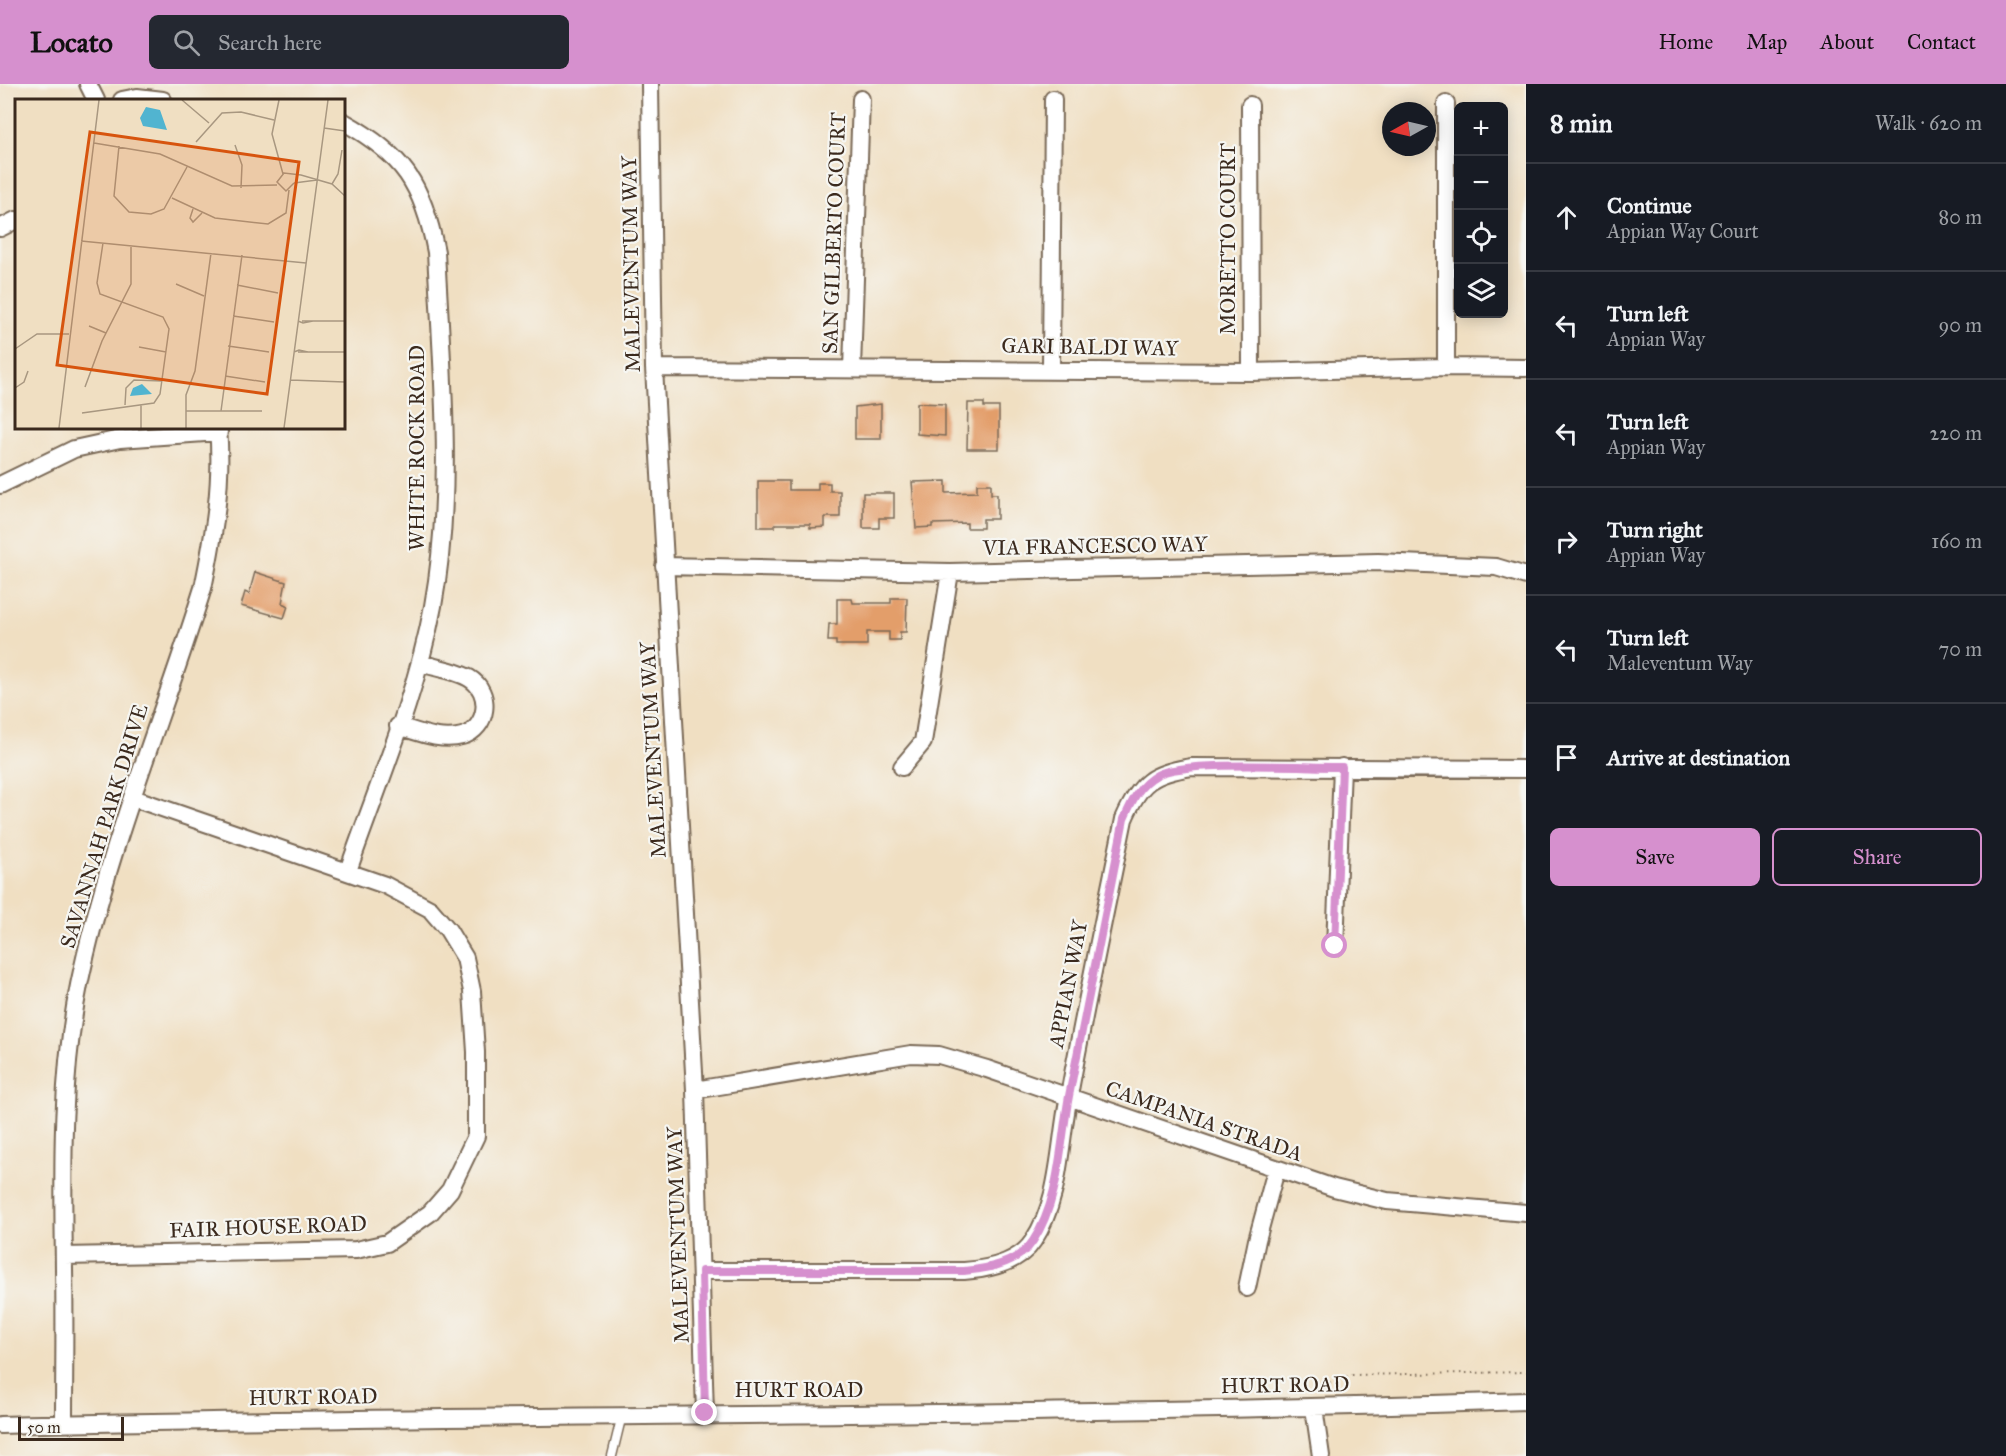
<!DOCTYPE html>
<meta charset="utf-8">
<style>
body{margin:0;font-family:"IM FELL Great Primer",serif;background:#242831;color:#f1f3f6}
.controls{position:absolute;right:18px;top:18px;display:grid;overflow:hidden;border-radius:9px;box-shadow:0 3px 15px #0003}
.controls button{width:54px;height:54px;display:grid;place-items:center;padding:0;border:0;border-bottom:2px solid #363941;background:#171b24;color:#f1f3f6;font:30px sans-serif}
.compass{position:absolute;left:1382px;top:18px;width:54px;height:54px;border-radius:50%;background:#171b24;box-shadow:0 3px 15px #0003;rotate:262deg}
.scale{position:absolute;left:18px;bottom:15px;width:106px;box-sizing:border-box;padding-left:6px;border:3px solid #3b2a1e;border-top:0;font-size:16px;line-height:21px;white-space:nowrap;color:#3b2a1e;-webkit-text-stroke:4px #f6f6f2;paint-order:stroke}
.stop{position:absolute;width:18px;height:18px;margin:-14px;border:4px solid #d690ce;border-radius:50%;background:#fff}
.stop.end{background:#d690ce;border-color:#fff;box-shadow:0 2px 6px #0008}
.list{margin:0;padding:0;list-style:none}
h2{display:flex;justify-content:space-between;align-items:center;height:78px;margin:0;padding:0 24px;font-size:26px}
h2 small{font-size:20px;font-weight:400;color:#9ea1a6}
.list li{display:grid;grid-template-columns:39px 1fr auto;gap:18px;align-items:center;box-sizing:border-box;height:108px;padding:0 24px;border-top:2px solid #363941}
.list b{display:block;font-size:22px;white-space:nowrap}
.list p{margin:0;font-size:20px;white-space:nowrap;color:#9ea1a6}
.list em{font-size:20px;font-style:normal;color:#9ea1a6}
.actions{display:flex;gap:12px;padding:18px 24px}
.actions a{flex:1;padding:14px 0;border:2px solid #d690ce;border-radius:9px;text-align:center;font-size:21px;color:#d690ce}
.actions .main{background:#d690ce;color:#111}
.icon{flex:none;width:33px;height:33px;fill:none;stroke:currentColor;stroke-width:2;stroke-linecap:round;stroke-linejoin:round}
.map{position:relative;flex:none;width:1526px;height:1372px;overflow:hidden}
header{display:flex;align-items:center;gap:36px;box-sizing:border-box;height:84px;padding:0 30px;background:#d690ce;color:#111}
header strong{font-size:28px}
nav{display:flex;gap:33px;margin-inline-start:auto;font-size:21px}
.search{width:420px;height:54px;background:#242831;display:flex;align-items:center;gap:15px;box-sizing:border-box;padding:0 21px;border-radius:9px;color:#9ea1a6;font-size:22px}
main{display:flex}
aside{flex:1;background:#171b24}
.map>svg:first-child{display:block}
</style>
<header>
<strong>Locato</strong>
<div class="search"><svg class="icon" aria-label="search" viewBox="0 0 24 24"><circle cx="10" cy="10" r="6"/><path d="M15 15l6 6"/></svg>Search here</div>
<nav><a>Home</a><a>Map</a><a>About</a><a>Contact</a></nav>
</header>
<main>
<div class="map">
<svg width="1526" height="1372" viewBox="0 0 1526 1372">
<rect width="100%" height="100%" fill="#f6f6f2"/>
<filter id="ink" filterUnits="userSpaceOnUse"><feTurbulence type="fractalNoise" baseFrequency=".0167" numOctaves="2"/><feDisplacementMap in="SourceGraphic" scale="12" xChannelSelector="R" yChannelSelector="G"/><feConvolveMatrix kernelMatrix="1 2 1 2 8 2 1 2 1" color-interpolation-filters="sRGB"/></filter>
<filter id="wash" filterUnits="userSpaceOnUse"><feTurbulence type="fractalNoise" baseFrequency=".008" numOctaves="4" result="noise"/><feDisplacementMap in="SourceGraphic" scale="24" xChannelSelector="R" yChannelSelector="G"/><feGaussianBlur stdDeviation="1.35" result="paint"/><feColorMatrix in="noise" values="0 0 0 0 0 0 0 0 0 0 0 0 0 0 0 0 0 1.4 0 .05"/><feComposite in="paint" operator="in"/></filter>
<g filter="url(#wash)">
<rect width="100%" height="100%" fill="#f0dfc2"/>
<g id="blocks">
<path fill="#e39e6b" d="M917,319L945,320V352L917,350Z
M968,319H984V323H999V365H967Z
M881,320V355H855V323Z
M758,397H789V406H818V399H830V407H840V433H825V443L810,444V440H775V443H758Z
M946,397V409L977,408V400H991V410H997V435H983V444H967V439L932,440V443L916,444L912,398Z
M863,409H894V434H879V444H863Z
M255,488L286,498L282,519L288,522L284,534L241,522L245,508L249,510Z
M891,514H907L906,548H900V556H889V548H867V561H836V557H828L829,540H837V515H852L853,519H891Z"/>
</g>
</g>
<g filter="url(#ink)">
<use href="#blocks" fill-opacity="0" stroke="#7a6957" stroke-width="1.5"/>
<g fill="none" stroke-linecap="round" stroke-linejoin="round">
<defs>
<path id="service" d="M612,1372L622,1331"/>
<path id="minor" d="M88,0L96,16
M650,0L654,284L695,1006L705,1329
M122,16L137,13L163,16
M1250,21L1251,288
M344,38C403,71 423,100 436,168C442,285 454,406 433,522C416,613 378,700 348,787
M0,144L16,136
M1446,283V19
M654,284L1251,288L1446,283L1526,284
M852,285L861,15
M1051,285L1053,15
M0,401L74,365L120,355L219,348
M664,482L950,488L1378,478L1496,483L1526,492
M398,642C418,648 441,658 462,652C488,645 493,608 469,594C455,586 436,584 420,579
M902,683L923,658L950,488
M1335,863L1342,683
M695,1006L911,970L939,971L987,985L1334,1104L1387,1117L1526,1129
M64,1172L356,1166L387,1159L430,1129L450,1106L476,1052V968L472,907L465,874L448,846L430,825L385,801L133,714
M702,1187H964C989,1185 1019,1179 1033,1157C1060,1117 1059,1063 1068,1017C1085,923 1105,829 1124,735C1140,698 1152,689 1192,683L1526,685
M1247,1204L1257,1156L1276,1086
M1314,1324L1321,1372
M64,1339C64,1288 65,1237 64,1185C63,1091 60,995 79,901C107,766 162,636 203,504C214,451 223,398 218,344
M0,1341C509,1329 1018,1334 1526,1317"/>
</defs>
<use href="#service" stroke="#7a6957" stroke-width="11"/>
<use href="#minor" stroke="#7a6957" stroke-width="20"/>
<path stroke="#7a6957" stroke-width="2" stroke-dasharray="1.5 4.5" stroke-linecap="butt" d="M1315,1307L1316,1303L1352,1291L1526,1288"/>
<use href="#service" stroke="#fff" stroke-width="8"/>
<use href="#minor" stroke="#fff" stroke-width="16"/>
</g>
</g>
<g fill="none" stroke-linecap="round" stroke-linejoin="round" filter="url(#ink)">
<path stroke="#d690ce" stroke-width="8" d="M705,1329L702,1187H964C988,1185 1019,1179 1033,1157C1060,1116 1060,1060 1069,1012C1087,920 1106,827 1124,735C1132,717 1139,701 1157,691C1183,676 1305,683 1342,683L1335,862"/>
</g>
<g text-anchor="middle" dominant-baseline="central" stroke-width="4.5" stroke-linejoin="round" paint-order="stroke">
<g font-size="21" fill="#3b2a1e" stroke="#f6f6f2">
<text transform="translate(834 149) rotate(-88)">SAN GILBERTO COURT</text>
<text transform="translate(1228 155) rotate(-90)">MORETTO COURT</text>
<text transform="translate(631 180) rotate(-91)">MALEVENTUM WAY</text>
<text transform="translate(1090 263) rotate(1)">GARI BALDI WAY</text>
<text transform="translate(417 364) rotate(-90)">WHITE ROCK ROAD</text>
<text transform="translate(1095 462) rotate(-1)">VIA FRANCESCO WAY</text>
<text transform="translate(653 666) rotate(-93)">MALEVENTUM WAY</text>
<text transform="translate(104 742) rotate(-73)">SAVANNAH PARK DRIVE</text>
<text transform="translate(1068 900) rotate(-79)">APPIAN WAY</text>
<text transform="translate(1204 1037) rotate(19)">CAMPANIA STRADA</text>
<text transform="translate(268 1143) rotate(-2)">FAIR HOUSE ROAD</text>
<text transform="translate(678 1151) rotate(-92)">MALEVENTUM WAY</text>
<text transform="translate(1285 1301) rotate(-1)">HURT ROAD</text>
<text x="799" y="1306">HURT ROAD</text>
<text transform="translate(313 1313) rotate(-1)">HURT ROAD</text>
</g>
</g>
<g transform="translate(15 15)">
<rect width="330" height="330" fill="#f0dfc2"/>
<path d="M131,8L145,11L152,31L128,27L125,19ZM127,285L137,295L115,297L118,289Z" fill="#51b4d0"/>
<path fill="none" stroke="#a89780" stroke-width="1.5" d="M167,1L194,24M264,1L257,35L268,75M309,29L330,32M181,43L207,14L226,13L259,21M79,44L145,55L217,87L262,86M220,46L227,66L226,89M104,47L99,97L114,113L136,115L149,110L172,68M279,84L271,92L262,83L269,74L286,76L317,85L330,97M279,84L302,81M317,85L323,75L327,51M157,99L200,119L253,125L271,114L274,91M178,110L175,119L178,123L187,114M66,142L291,164M161,185L189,197M222,186L263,194M218,217L259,223M283,222L288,224L298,222H287M298,222H330M74,227L91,234M213,247L254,253M124,248L151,253M0,250L22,235H54M279,253L284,251L293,253H283M293,253H330M210,277L250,283M275,281L330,283M70,288L87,242L116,185V147M0,289L9,283L13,272M110,306L111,289L119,281L147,282M126,306V329M171,312H247M206,312L227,156M67,314L139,304L145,295L154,230L148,218L85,195L82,184L88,144M44,329L84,1M171,329V296L180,272L196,154M269,329L313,1"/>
<path fill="#d7540e" fill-opacity="0.15" stroke="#d7540e" stroke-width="3" d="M75,33L284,63L252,295L42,266Z"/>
<rect width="330" height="330" fill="none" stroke="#3b2a1e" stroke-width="3"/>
</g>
</svg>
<div class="controls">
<button>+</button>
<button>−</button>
<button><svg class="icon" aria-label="locate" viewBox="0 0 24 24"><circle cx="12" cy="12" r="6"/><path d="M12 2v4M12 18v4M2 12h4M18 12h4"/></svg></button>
<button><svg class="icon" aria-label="layers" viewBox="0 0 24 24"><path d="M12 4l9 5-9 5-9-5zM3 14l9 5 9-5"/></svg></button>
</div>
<svg class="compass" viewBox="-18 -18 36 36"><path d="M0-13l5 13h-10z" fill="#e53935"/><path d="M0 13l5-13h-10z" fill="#9ea1a6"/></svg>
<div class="scale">50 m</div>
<div class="stop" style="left:1335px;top:862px"></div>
<div class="stop end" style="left:705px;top:1329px"></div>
</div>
<aside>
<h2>8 min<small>Walk · 620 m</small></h2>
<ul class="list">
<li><svg class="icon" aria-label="ahead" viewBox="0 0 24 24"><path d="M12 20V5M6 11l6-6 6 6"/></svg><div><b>Continue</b><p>Appian Way Court</p></div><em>80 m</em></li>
<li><svg class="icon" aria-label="left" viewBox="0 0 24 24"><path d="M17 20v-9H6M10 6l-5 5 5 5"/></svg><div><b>Turn left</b><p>Appian Way</p></div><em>90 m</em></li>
<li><svg class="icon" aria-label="left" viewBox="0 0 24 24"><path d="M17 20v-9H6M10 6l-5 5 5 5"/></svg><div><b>Turn left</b><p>Appian Way</p></div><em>220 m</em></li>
<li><svg class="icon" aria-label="right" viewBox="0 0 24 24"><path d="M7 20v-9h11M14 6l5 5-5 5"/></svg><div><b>Turn right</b><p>Appian Way</p></div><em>160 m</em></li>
<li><svg class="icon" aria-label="left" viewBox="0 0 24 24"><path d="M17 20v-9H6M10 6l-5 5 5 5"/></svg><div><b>Turn left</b><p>Maleventum Way</p></div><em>70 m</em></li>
<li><svg class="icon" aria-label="arrive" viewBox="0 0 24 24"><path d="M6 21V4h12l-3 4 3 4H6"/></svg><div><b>Arrive at destination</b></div></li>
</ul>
<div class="actions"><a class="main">Save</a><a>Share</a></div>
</aside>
</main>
